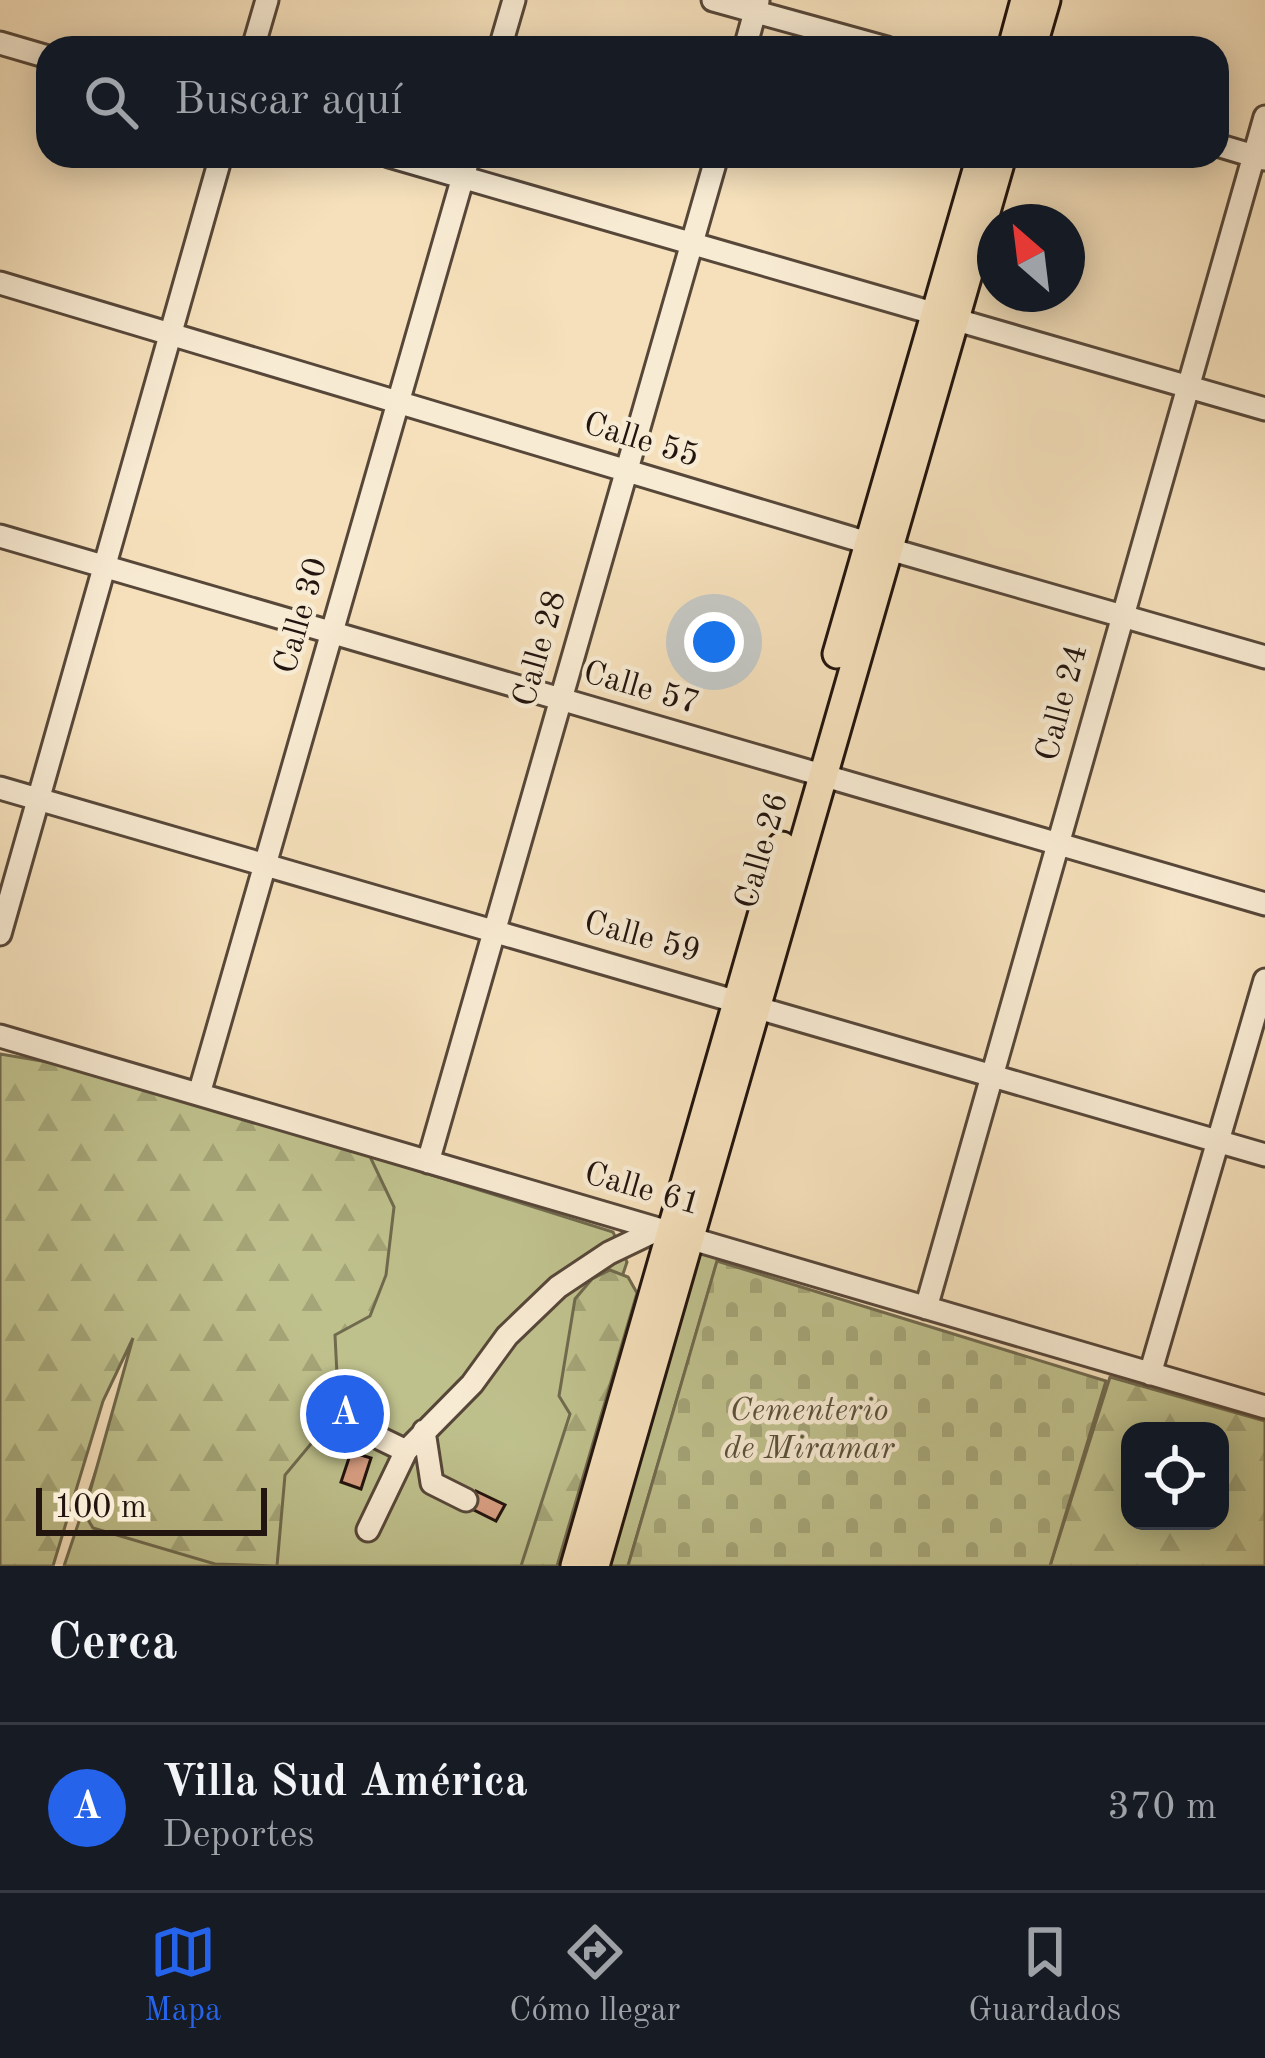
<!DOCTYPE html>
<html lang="es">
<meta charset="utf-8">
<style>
body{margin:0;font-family:"Old Standard TT",serif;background:#242831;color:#f1f3f6}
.controls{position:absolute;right:36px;bottom:36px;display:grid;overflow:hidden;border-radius:24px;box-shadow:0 6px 30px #0003}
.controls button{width:108px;height:108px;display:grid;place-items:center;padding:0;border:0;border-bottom:3px solid #363941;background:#171b24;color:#f1f3f6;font:60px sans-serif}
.compass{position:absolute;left:977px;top:204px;width:108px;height:108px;border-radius:50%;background:#171b24;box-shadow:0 6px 30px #0003;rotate:332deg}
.scale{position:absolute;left:36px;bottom:30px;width:231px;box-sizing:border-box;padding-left:12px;border:6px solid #22140e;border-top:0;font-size:33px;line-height:42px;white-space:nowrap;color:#22140e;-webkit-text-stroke:9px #f8ebd3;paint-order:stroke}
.you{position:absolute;left:714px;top:642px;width:42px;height:42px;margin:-30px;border:9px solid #fff;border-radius:50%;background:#1a73e8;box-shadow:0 0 0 18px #1a73e833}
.badge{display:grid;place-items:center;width:78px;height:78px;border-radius:50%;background:#2563eb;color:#fff;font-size:39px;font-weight:700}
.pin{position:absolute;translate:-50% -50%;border:6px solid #fff;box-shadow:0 3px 12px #0006}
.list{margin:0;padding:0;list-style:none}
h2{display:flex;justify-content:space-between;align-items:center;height:156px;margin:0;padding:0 48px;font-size:51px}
h2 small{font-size:39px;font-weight:400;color:#9ea1a6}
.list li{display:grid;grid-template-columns:78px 1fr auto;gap:36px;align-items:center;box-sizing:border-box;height:168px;padding:0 48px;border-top:3px solid #363941}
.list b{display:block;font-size:45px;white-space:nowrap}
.list p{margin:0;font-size:39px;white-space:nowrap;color:#9ea1a6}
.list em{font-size:39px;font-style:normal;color:#9ea1a6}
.icon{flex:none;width:66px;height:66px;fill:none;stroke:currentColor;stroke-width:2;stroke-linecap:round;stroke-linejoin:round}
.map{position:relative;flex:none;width:1265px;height:1566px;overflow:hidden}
.search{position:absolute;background:#171b24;box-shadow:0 6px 30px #0003;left:36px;right:36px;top:36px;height:132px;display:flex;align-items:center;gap:30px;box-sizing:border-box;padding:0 42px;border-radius:36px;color:#9ea1a6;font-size:45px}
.sheet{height:324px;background:#171b24}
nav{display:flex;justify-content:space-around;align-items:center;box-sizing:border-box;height:168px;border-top:3px solid #363941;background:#171b24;font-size:33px;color:#9ea1a6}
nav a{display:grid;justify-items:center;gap:6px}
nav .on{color:#2563eb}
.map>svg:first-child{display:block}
</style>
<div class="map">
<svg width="1265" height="1566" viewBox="0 0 1265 1566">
<defs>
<pattern id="forest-firs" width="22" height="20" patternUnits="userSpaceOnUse" patternTransform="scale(3)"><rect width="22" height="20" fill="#bfc18d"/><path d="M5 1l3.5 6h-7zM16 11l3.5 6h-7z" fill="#a4a578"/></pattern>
<pattern id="cemetery-stones" width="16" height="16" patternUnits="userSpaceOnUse" patternTransform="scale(3)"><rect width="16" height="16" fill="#bfc18d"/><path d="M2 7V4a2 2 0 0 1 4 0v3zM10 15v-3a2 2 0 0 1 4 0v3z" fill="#a4a578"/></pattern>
</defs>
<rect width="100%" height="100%" fill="#f5e0bb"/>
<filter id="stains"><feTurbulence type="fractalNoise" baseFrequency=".00167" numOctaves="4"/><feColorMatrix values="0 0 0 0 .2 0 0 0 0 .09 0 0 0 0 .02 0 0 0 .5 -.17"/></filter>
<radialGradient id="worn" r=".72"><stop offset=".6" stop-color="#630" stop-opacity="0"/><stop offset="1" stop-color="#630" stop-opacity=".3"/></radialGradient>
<path fill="#bfc18d" stroke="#706a4e" stroke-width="3" d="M218,1108L613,1232L627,1262L524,1566H64Z
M657,1234L567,1566H557Z
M699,1251L756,1270L717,1262L628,1566H603Z"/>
<path fill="url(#forest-firs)" stroke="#706a4e" stroke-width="3" fill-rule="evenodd" d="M0,1054L119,1074L365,1146L394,1207L386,1275L370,1316L335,1335L337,1375L315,1439L285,1475L277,1566L215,1564L93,1528L84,1513L133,1338L103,1401L53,1566H0Z
M610,1270L628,1277L637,1293L557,1566H521L570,1414L559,1396L575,1299L592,1279Z
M1110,1377L1265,1421V1566H1050ZM1130,1431H1220V1521H1130Z"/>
<path fill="url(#cemetery-stones)" stroke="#706a4e" stroke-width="3" d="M717,1261L1106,1381L1050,1566H628Z"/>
<path fill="#d99f83" stroke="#22140e" stroke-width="3" d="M351,1452L371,1458L361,1489L341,1482Z
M476,1491L505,1505L496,1521L468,1507Z"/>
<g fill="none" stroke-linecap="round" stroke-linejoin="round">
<defs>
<path id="minor" d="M713,0L887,48
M0,43L48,57
M253,48L267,0
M500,48L514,0
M745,48L758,1
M1217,145L1264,159
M389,156L1265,409
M0,283L868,543L1265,657
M0,536L1265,904
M0,788C421,914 844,1029 1265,1155
M0,934L221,156
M0,1036L1265,1407
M199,1094L469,156
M428,1162L717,156
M926,1308L1265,117
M1150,1374L1265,980
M424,1431L432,1483L466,1500
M375,1436L406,1451L472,1384L507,1336L558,1287L609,1253L659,1229
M368,1530L406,1451"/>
<path id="major" d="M1012,48L1025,0
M1032,48L1046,0
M837,654L981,156
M575,1566L782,846
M595,1566L1002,156"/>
</defs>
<use href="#minor" stroke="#574739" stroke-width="27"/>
<use href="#major" stroke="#22140e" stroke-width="33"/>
<use href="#minor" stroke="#f8ebd3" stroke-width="21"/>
<use href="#major" stroke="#f5e0bb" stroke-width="27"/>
</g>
<g text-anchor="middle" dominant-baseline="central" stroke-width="9" stroke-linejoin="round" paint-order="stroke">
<g font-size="33" fill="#22140e" stroke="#f8ebd3">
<text transform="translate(641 441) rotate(17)">Calle 55</text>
<text transform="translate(302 616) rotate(-74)">Calle 30</text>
<text transform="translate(541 649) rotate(-74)">Calle 28</text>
<text transform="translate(641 689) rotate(16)">Calle 57</text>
<text transform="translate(1063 703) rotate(-75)">Calle 24</text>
<text transform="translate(763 851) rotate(-74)">Calle 26</text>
<text transform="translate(642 938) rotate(15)">Calle 59</text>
<text transform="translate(642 1190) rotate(16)">Calle 61</text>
</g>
<g font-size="33" font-style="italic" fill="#59513a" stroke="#f8ebd3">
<text x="809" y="1411">Cementerio<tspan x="809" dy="38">de Miramar</tspan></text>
</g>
</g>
<rect width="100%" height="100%" filter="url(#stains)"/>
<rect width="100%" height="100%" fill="url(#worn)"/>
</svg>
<div class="controls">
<button><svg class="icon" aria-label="locate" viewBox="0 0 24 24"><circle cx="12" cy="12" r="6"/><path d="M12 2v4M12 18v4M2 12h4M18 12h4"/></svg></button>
</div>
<svg class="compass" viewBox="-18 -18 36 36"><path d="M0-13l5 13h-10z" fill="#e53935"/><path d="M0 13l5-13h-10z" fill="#9ea1a6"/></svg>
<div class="scale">100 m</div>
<div class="you"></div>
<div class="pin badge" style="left:345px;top:1414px">A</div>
<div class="search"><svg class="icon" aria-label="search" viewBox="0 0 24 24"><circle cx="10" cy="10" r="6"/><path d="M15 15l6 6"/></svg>Buscar aquí</div>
</div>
<section class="sheet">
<h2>Cerca<small></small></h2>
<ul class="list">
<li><span class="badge">A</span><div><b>Villa Sud América</b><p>Deportes</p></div><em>370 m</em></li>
</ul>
</section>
<nav>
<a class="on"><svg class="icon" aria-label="map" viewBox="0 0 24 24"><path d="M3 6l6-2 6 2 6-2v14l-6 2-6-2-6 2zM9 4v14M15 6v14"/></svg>Mapa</a>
<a><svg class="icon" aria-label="directions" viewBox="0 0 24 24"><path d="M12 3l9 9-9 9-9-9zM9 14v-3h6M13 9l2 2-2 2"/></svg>Cómo llegar</a>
<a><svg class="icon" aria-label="saved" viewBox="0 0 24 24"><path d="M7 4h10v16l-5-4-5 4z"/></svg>Guardados</a>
</nav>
